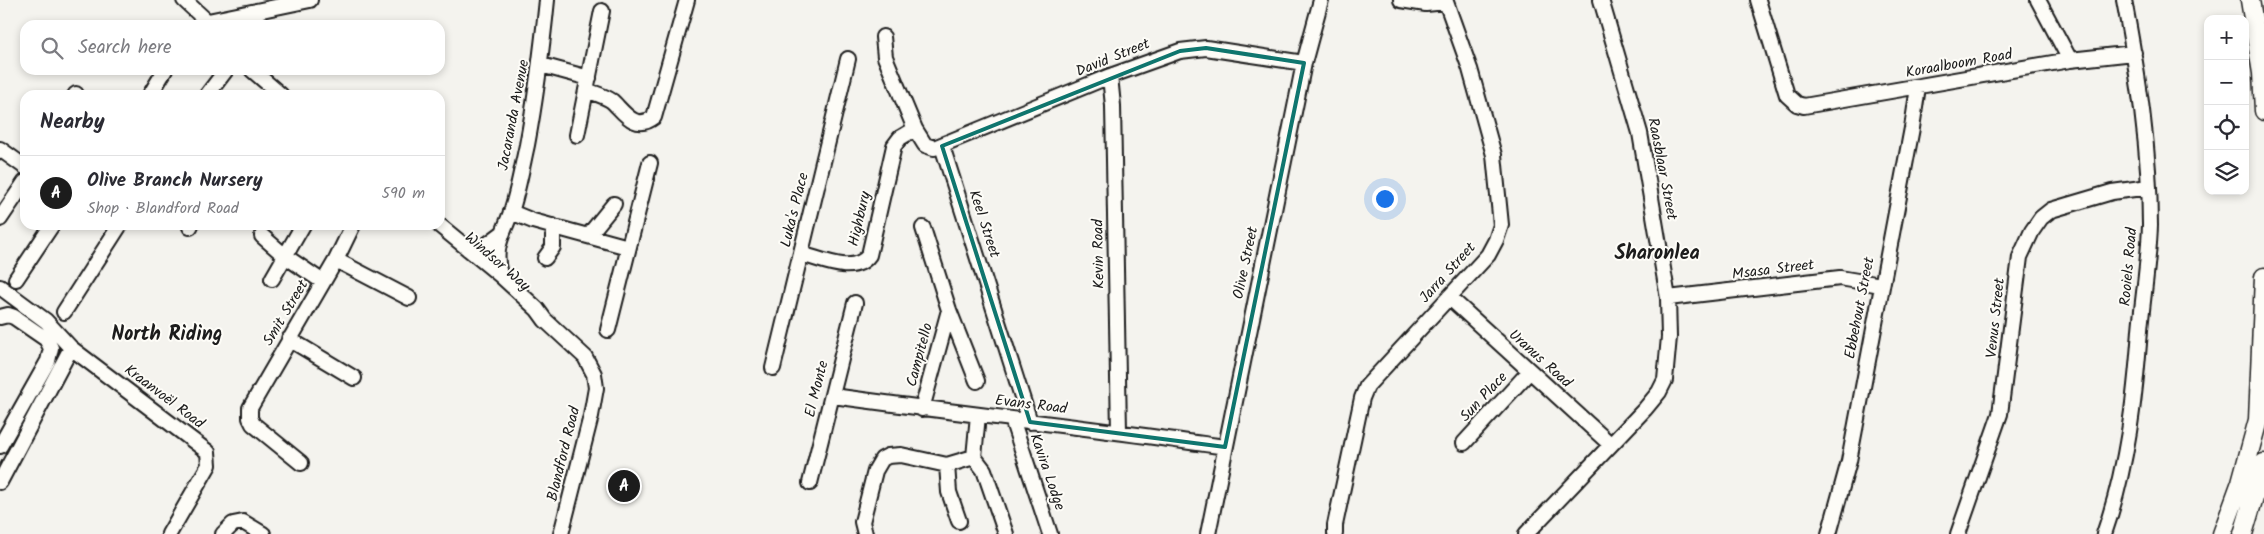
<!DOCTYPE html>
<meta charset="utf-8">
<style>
body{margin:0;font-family:Kalam,sans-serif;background:#f7f7f7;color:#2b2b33}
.controls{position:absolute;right:15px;top:15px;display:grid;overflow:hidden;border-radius:10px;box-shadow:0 2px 8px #0003}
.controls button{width:45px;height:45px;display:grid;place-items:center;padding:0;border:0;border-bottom:1px solid #e1e1e2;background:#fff;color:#2b2b33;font:25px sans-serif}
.you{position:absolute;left:1384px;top:198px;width:18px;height:18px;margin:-12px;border:4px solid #fff;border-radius:50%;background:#1a73e8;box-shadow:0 0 0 8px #1a73e833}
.badge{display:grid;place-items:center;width:32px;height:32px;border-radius:50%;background:#1c1c1c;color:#fff;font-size:16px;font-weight:700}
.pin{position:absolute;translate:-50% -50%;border:2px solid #fff;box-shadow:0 1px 5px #0006}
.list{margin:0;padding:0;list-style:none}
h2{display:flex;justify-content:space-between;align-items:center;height:65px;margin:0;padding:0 20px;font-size:21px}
h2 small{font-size:16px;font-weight:400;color:#7c7c81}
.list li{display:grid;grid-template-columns:32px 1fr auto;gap:15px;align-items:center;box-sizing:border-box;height:75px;padding:0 20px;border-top:1px solid #e1e1e2}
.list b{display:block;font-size:19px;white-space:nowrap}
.list p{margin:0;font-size:16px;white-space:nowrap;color:#7c7c81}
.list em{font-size:16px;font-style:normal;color:#7c7c81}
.icon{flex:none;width:28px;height:28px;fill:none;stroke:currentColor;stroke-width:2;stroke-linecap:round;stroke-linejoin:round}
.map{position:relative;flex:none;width:2264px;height:534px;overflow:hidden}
.search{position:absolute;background:#fff;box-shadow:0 2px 8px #0003;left:20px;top:20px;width:425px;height:55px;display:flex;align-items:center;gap:12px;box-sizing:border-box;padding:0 18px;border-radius:15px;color:#7c7c81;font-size:19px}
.panel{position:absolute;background:#fff;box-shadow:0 2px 8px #0003;left:20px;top:90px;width:425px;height:140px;border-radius:15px}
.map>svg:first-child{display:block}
</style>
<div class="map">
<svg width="2264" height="534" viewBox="0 0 2264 534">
<rect width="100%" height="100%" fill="#f4f3ee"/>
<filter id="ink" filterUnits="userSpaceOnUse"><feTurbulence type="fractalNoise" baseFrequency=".02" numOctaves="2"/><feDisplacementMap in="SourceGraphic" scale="10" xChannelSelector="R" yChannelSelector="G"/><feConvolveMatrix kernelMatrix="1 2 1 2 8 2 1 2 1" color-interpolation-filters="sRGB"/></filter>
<g filter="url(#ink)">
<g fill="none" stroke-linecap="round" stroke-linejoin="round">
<defs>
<path id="minor" d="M184,0L211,25
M1401,0L1426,4L1446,2
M1758,0L1787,95L1797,104L1804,106L2070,60L2134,53
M2038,0L2070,60
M208,21L310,0
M244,25L262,10
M883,37L885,57L915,129L925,145L934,148L1110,76L1180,51L1206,48L1304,63
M541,65L589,78
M252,70L281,95
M1110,76L1113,106L1119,431
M586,90C594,93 605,96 612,101C623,111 635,132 654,117L687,0
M75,95L76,94
M150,95L165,70
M207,95L226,70
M577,135L602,11
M942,146L1030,422
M0,149L25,167
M511,212L533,221L628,247
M0,219L25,182
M439,225L500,275L537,309L545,320L585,357L594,374L596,388L591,416L561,534
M190,227L191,225
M923,228L949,310L977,381
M262,236L285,256L323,282
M588,236L614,204
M468,249L485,246L501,234
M801,254C821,259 854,276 869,255L894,146L900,138L915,129
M545,258L553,247V226
M336,260L409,298
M500,275C493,246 502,238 511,212C518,191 522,167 527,145C536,97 542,49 547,0
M16,279L52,225
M272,279L303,225
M0,287L46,321L71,348L208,452L209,465L169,534
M1449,297L1610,444
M1668,298L1840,278L1881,285
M64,312L120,225
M0,317L8,315L14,317L46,339L51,348L48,361L0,446
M608,330L650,163
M289,339L354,378
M773,368L848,59
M833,396C963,414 1095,428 1225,447
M922,409L949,310
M1012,419L1050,534
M1464,443L1529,372
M974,457L984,470L1006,534
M974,457L978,415
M301,463L253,424L250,418V408L336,260L353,225
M947,465L949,492L959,521
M0,482L71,348
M810,483L855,303
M223,534L233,524L243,522L263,534
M865,534L862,522L875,471L882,459L888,456L901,455L947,465L974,457
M1208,534L1304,63L1321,0
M1335,534V525L1362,398L1367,386L1488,255L1496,240L1501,225L1494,155L1470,69L1446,2
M1526,534L1645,409L1659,392L1665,380L1669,337L1668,298L1640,133L1601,0
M1829,534L1849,461L1912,128L1918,87
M1958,534L2000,414L2020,257L2032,231L2041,218L2051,210L2112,192L2149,187
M2104,534C2127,468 2135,399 2140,330C2143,295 2149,260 2150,225C2150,150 2138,74 2124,0"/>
<path id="major" d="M2250,0L2262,73L2264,111
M2222,534L2241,482L2258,420L2264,277
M2243,534L2264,463"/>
</defs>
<use href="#minor" stroke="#1c1c1c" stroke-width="18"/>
<use href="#major" stroke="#1c1c1c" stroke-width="21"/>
<use href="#minor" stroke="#fdfcf7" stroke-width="14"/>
<use href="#major" stroke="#fdfcf7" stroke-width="18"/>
</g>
</g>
<path fill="none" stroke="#0f766e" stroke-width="4" stroke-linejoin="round" d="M1206,48L1304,63L1225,447L1030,422L942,146L1180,51Z"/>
<g text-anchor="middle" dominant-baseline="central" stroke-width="4" stroke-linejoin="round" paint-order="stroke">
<g font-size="15" fill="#1c1c1c" stroke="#fdfcf7">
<text transform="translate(1113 58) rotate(-22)">David Street</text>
<text transform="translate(1959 64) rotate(-10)">Koraalboom Road</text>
<text transform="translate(514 115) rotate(-79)">Jacaranda Avenue</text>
<text transform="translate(1662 169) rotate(79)">Raasblaar Street</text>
<text transform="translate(795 210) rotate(-76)">Luka's Place</text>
<text transform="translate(860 219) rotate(-77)">Highbury</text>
<text transform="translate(984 224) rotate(72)">Keel Street</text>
<text transform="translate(1099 254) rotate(-91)">Kevin Road</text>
<text transform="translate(497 262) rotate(41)">Windsor Way</text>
<text transform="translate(1246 263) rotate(-78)">Olive Street</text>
<text transform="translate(2129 267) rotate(-85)">Rooiels Road</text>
<text transform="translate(1773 270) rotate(-7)">Msasa Street</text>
<text transform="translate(1448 273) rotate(-48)">Jarra Street</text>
<text transform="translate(1860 308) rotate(-79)">Ebbehout Street</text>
<text transform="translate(286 313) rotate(-59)">Smit Street</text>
<text transform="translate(1996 318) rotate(-84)">Venus Street</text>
<text transform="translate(920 355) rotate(-75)">Campitello</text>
<text transform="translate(1540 359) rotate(42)">Uranus Road</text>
<text transform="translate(817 389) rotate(-76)">El Monte</text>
<text transform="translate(164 397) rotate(37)">Kraanvoël Road</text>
<text transform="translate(1484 397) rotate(-47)">Sun Place</text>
<text transform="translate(1031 405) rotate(7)">Evans Road</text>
<text transform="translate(564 454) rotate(-76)">Blandford Road</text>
<text transform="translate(1047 472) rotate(71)">Kavira Lodge</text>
</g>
<g font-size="20" font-weight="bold" fill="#1c1c1c" stroke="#fdfcf7">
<text x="1657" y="254">Sharonlea</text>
<text x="167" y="335">North Riding</text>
</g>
</g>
</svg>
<div class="controls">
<button>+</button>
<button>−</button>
<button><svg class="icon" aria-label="locate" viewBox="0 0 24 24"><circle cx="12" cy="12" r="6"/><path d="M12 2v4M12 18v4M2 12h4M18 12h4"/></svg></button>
<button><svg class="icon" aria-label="layers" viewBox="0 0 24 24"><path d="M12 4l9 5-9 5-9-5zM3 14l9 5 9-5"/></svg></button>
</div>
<div class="you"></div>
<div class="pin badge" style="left:624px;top:486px">A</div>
<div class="search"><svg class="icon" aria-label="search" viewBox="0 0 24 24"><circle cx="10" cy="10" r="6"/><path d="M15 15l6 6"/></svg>Search here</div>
<section class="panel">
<h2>Nearby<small></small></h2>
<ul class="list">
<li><span class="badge">A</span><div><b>Olive Branch Nursery</b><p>Shop · Blandford Road</p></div><em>590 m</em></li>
</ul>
</section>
</div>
